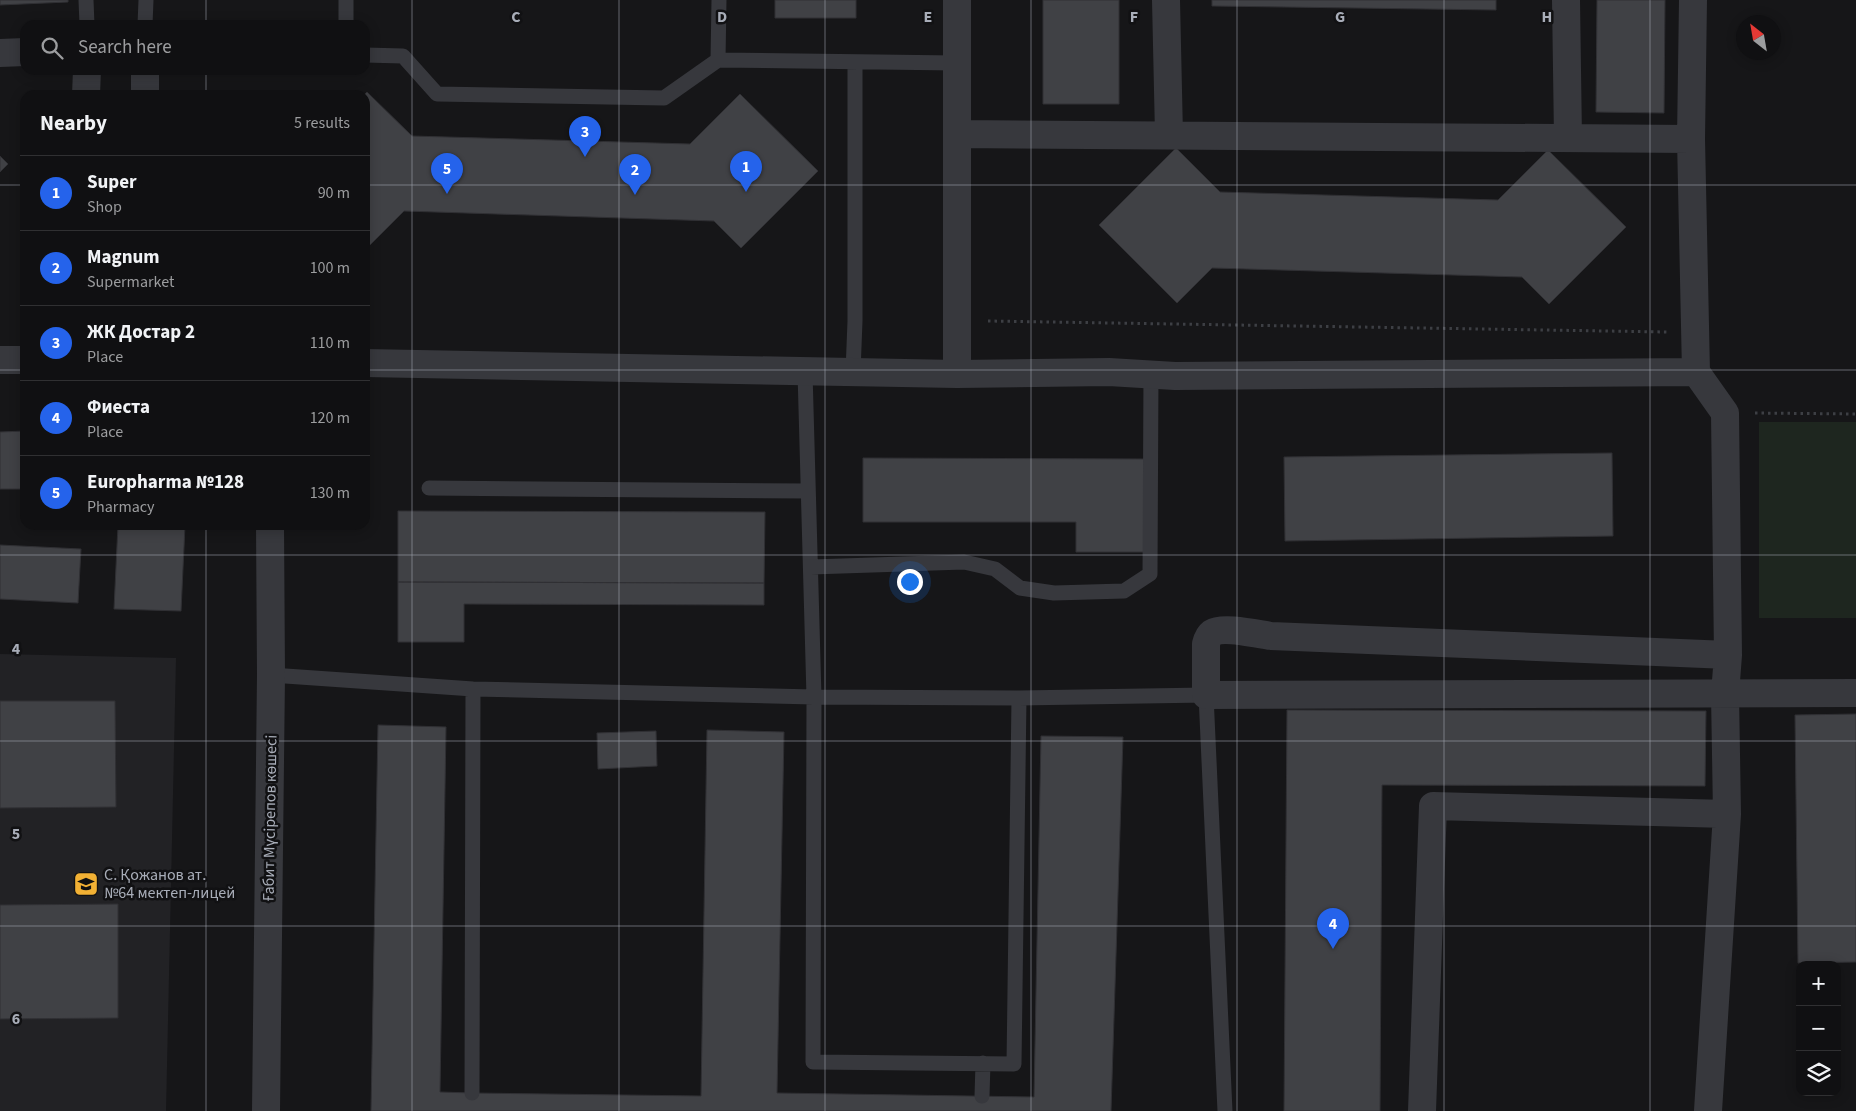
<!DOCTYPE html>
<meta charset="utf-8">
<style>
body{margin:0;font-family:"Source Sans 3",sans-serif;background:#19191b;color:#f1f3f6}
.controls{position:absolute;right:15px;bottom:15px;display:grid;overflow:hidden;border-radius:10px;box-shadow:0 2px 12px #0003}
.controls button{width:45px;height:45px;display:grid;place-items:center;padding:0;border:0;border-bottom:1px solid #303032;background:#101012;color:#f1f3f6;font:25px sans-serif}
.compass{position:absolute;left:1736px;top:15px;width:45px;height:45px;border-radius:50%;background:#101012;box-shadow:0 2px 12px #0003;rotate:329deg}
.you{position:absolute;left:909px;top:581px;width:18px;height:18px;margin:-12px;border:4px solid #fff;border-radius:50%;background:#1a73e8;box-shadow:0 0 0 8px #1a73e833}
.badge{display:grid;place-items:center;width:32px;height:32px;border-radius:50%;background:#2563eb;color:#fff;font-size:16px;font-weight:700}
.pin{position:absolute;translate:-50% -41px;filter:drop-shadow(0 1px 2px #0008)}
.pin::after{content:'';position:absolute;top:26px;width:18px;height:15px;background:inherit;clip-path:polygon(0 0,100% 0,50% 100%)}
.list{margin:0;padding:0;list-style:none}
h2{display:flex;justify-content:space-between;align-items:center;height:65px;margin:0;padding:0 20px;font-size:21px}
h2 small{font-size:16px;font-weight:400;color:#9c9d9f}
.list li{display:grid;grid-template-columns:32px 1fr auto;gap:15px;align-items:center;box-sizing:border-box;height:75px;padding:0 20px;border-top:1px solid #303032}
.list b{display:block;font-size:19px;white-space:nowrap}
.list p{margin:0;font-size:16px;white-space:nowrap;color:#9c9d9f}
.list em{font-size:16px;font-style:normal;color:#9c9d9f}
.icon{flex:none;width:28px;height:28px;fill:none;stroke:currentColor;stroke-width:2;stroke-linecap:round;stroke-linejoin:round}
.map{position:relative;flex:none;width:1856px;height:1111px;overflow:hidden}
.search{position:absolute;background:#101012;box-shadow:0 2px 12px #0003;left:20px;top:20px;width:350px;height:55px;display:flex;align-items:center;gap:12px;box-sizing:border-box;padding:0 18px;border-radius:15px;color:#9c9d9f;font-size:19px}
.panel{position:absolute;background:#101012;box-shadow:0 2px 12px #0003;left:20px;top:90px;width:350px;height:440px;border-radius:15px}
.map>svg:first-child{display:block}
</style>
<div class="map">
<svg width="1856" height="1111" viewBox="0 0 1856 1111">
<rect width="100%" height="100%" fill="#161618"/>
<path fill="#222225" d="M0,654L176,658L166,1111H0Z"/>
<path fill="#1e261f" d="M1759,422H1856V618H1759Z"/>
<path fill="#404145" stroke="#303034" d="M0,0H68V2L0,5Z
M775,0H856V18H775Z
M1043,0H1119V104H1043Z
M1212,0H1496V10L1212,6Z
M1597,0H1665L1664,113L1596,112Z
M367,92L412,136L690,144L740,94L818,171L741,248L714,221L404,211L369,246L365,243L364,95Z
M1176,148L1220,192L1498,200L1548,150L1626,227L1549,304L1522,277L1212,268L1177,303L1099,225Z
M0,156L8,164L0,172Z
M25,431V489H0V432Z
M1612,453L1613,536L1285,541L1284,457Z
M863,458L1146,459L1145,552H1076V522H863Z
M398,511L765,512L764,583L398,582Z
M118,525H185L181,611L114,609Z
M0,545L81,549L78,603L0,599Z
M398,582L764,583V605L464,604V642H398Z
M0,701H115L116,807L0,808Z
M1287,710L1706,711L1705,786L1382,785L1380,1111H1284Z
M1856,714V962L1798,963L1795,715Z
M378,725L446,727L440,1092L472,1093L701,1096L707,730L784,732L777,1093L1034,1097L1041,736L1123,737L1111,1111H371Z
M656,731L657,766L598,769L597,733Z
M118,904V1018L0,1019V905Z"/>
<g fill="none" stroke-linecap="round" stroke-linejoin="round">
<path stroke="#3d3f44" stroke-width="3" stroke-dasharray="2.5 4" stroke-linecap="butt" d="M988,321L1667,332
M1755,413L1856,414"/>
<path stroke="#37383d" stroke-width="15" d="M86,0L87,25
M346,0V25
M145,25L146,0
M365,55L403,56L437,94L664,98L718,60L956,63
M718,60L719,0
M853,372L855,321V62
M429,488L808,491
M811,567L964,562L995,569L1020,588L1054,593L1124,591L1150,574L1151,374
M271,675L473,689L814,697L805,372
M1019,698L1014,1064L813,1062L814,697L1019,698L1206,695L1225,1111
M472,1093L473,689
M982,1096L983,1063"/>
<path stroke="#37383d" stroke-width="28" d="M1166,0L1169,135
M1566,0L1568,138
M0,53L25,52
M145,70V95
M86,95L87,70
M957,134L1691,139L1696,372L1725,413L1728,655L1725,694L1727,814
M1691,139L1693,0
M0,360H25
M365,363L957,374L1109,372L1175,376L1696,372
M957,374V0
M1728,655L1271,636C1257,634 1223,626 1212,633C1208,636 1207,640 1206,644V695L1856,693
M1422,1111L1433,806L1727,814L1708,1111"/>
<path stroke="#37383d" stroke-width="28" d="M266,1111L271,675L270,525"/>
</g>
<path fill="none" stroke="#a8adb8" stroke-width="1" stroke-opacity="0.55" d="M206,0V25M412,0V1111M619,0V1111M825,0V1111M1031,0V1111M1237,0V1111M1444,0V1111M1650,0V1111M206,70V95M0,185H25M365,185H1856M0,370H25M365,370H1856M206,525V1111M0,555H1856M0,741H1856M0,926H1856"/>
<defs>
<symbol id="school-square" viewBox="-11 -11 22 22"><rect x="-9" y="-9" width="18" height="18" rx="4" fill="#f2b134" stroke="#111113"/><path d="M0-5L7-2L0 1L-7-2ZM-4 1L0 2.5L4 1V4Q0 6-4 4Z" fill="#111"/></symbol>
</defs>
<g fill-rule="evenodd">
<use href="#school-square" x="72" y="870" width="28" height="28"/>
</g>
<g text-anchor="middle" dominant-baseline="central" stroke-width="5" stroke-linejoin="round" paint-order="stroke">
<g font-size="16" fill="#a8adb8" stroke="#111113">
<text transform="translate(270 818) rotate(-89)">Ғабит Мүсірепов көшесі</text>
</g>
<g font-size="16" fill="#a8adb8" stroke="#111113" text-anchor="start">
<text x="104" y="875">С. Қожанов ат.<tspan x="104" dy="18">№64 мектеп-лицей</tspan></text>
</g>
</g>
<g font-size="16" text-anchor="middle" font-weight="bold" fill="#a8adb8" stroke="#111113" stroke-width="5" stroke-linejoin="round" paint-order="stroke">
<text x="516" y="22">C</text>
<text x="722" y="22">D</text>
<text x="928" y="22">E</text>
<text x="1134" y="22">F</text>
<text x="1340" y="22">G</text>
<text x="1547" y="22">H</text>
<text x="16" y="654">4</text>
<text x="16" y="839">5</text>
<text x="16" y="1024">6</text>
</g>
</svg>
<div class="controls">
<button>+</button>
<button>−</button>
<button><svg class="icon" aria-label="layers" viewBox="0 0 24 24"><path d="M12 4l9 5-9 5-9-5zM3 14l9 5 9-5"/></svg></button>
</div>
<svg class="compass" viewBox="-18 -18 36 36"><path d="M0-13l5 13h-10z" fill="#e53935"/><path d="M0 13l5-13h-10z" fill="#9c9d9f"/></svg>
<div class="you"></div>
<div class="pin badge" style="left:746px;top:192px">1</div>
<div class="pin badge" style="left:635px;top:195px">2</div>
<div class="pin badge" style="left:585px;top:157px">3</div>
<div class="pin badge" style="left:1333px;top:949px">4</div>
<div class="pin badge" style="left:447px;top:194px">5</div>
<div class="search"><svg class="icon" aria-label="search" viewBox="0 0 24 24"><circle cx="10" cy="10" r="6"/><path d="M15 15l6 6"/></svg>Search here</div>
<section class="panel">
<h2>Nearby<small>5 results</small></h2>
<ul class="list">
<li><span class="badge">1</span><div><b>Super</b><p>Shop</p></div><em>90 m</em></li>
<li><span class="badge">2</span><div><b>Magnum</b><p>Supermarket</p></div><em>100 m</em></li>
<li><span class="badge">3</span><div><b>ЖК Достар 2</b><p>Place</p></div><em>110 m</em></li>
<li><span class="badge">4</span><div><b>Фиеста</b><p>Place</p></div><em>120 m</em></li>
<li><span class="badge">5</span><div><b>Europharma №128</b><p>Pharmacy</p></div><em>130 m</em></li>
</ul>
</section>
</div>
